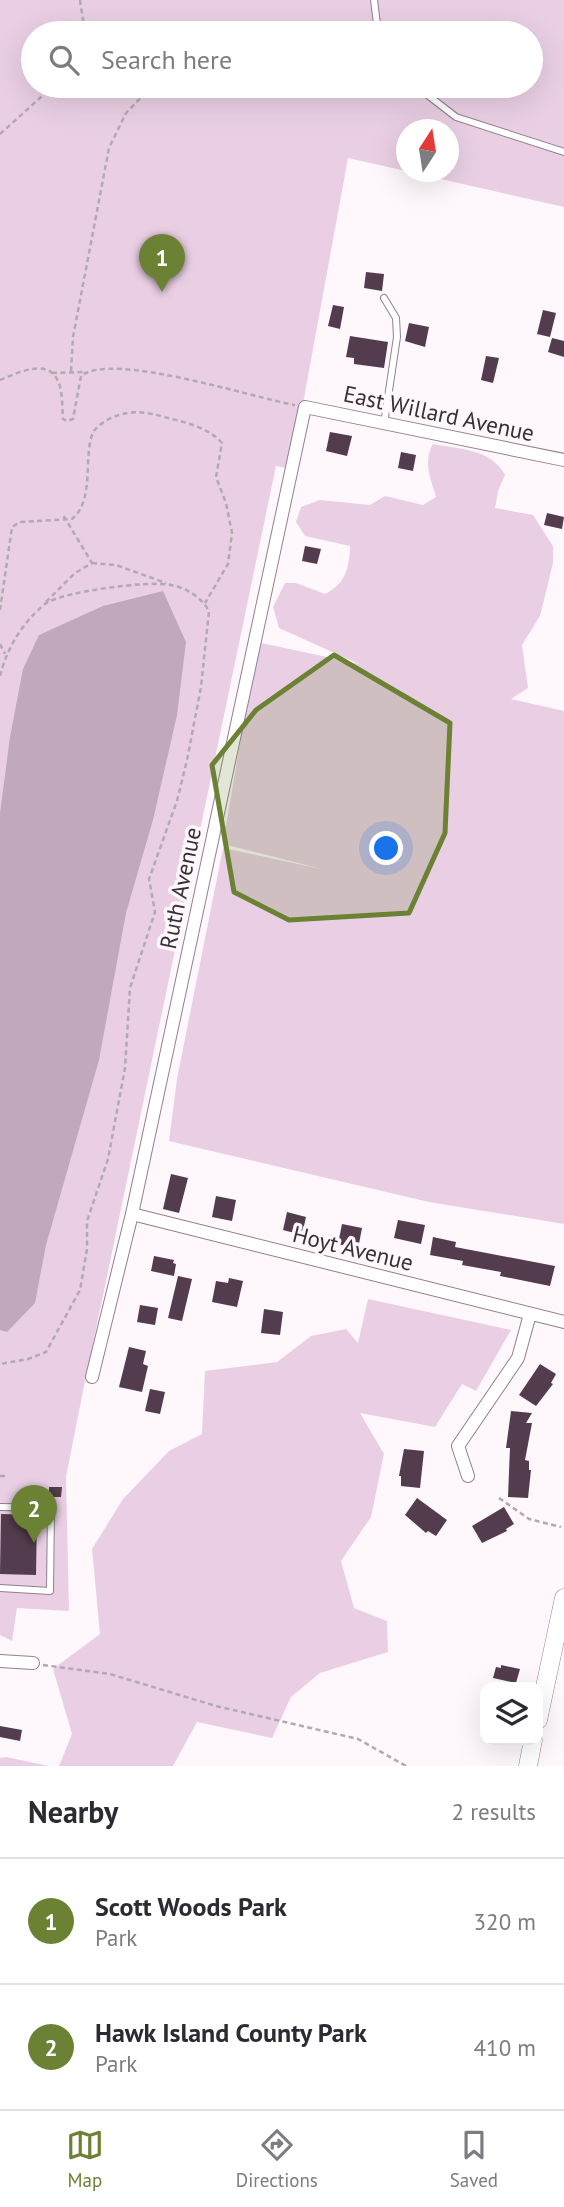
<!DOCTYPE html>
<style>
body{margin:0;font-family:"PT Sans",sans-serif;background:#f2f2f3;color:#2b2b33}
.controls{position:absolute;right:21px;bottom:21px;display:grid;overflow:hidden;border-radius:14px;box-shadow:0 7px 28px #0002}
.controls button{width:63px;height:63px;display:grid;place-items:center;padding:0;border:0;border-bottom:2px solid #e1e1e2;background:#fff;color:#2b2b33;font:35px sans-serif}
.compass{position:absolute;left:396px;top:119px;width:63px;height:63px;border-radius:50%;background:#fff;box-shadow:0 7px 28px #0002;rotate:12deg}
.you{position:absolute;left:387px;top:849px;width:24px;height:24px;margin:-18px;border:5px solid #fff;border-radius:50%;background:#1a73e8;box-shadow:0 0 0 10px #1a73e833}
.badge{display:grid;place-items:center;width:46px;height:46px;border-radius:50%;background:#6b8133;color:#fff;font-size:23px;font-weight:700}
.pin{position:absolute;translate:-50% -58px;filter:drop-shadow(0 2px 4px #0008)}
.pin::after{content:'';position:absolute;top:37px;width:24px;height:21px;background:inherit;clip-path:polygon(0 0,100% 0,50% 100%)}
.list{margin:0;padding:0;list-style:none}
h2{display:flex;justify-content:space-between;align-items:center;height:91px;margin:0;padding:0 28px;font-size:30px}
h2 small{font-size:23px;font-weight:400;color:#7c7c81}
.list li{display:grid;grid-template-columns:46px 1fr auto;gap:21px;align-items:center;box-sizing:border-box;height:126px;padding:0 28px;border-top:2px solid #e1e1e2}
.list b{display:block;font-size:26px;white-space:nowrap}
.list p{margin:0;font-size:23px;white-space:nowrap;color:#7c7c81}
.list em{font-size:23px;font-style:normal;color:#7c7c81}
.icon{flex:none;width:38px;height:38px;fill:none;stroke:currentColor;stroke-width:2;stroke-linecap:round;stroke-linejoin:round}
.map{position:relative;flex:none;width:564px;height:1766px;overflow:hidden}
.search{position:absolute;background:#fff;box-shadow:0 7px 28px #0002;left:21px;right:21px;top:21px;height:77px;display:flex;align-items:center;gap:18px;box-sizing:border-box;padding:0 24px;border-radius:38px;color:#7c7c81;font-size:26px}
.sheet{height:343px;background:#fff}
nav{display:flex;justify-content:space-around;align-items:center;box-sizing:border-box;height:98px;border-top:2px solid #e1e1e2;background:#fff;font-size:19px;color:#7c7c81}
nav a{display:grid;justify-items:center;gap:4px}
nav .on{color:#6b8133}
.map>svg:first-child{display:block}
</style>
<div class="map">
<svg width="564" height="1766" viewBox="0 0 564 1766">
<rect width="100%" height="100%" fill="#fef7fc"/>
<path fill="#eacfe4" fill-rule="evenodd" d="M0,0H564V207L410,172H448V130H406V171L348,158L291,469L276,466L82,1396L66,1477L69,1611L17,1608L12,1641L0,1635ZM33,33H531V86H33Z
M433,444C459,449 492,449 505,475L498,491L495,508L533,515L553,546V563L540,616L522,645L528,688L511,699L564,711V1224L429,1202L169,1141L177,1079L223,848L326,870L223,844L257,642L359,664L279,628L273,607L285,583H296L325,594C346,583 349,569 350,546L305,536L296,522L301,507L320,500L370,505L385,496L423,505L436,497C430,477 423,462 433,444Z
M368,1299L511,1330L476,1391L462,1384L435,1427L360,1413L384,1454L371,1517L341,1561L354,1608L387,1621L388,1652L320,1673L291,1697L272,1738L197,1722L173,1766H59L72,1734L53,1669L100,1634L92,1549L123,1499L169,1451L202,1434L205,1371L277,1362L311,1336L346,1329L358,1343Z
M6,1757L49,1766H0V1758Z"/>
<path fill="#c2a8bd" d="M163,591L186,642L177,715L153,820L126,913L99,1060L46,1245L35,1303L7,1332L0,1330V813L10,737L23,669L39,635L103,606Z"/>
<path fill="#523c4d" d="M366,272L384,274L382,291L364,288Z
M333,305L344,307L340,329L328,326Z
M543,310L556,313L550,337L537,334Z
M409,323L429,327L425,347L405,341Z
M350,336L388,342L384,368L354,364V358L346,357Z
M552,338L564,341V357L548,352Z
M486,356L499,358L493,383L481,380Z
M330,432L352,436L347,456L326,451Z
M401,452L416,455L413,471L398,468Z
M547,513L564,517L562,529L544,525Z
M305,546L321,549L317,564L302,561Z
M171,1174L188,1178L179,1213L163,1209Z
M216,1196L236,1200L232,1221L212,1217Z
M287,1212L306,1217L302,1235L283,1230Z
M398,1220L425,1225L421,1244L394,1238Z
M342,1224L362,1228L358,1249L338,1244Z
M433,1237L456,1242L455,1247L555,1266L550,1286L500,1276L501,1272L462,1265L463,1261L430,1255Z
M154,1256L174,1260L173,1263L176,1264L174,1276L151,1271Z
M178,1276L192,1279L182,1321L168,1318Z
M229,1278L243,1281L237,1307L212,1302L216,1281L228,1283Z
M140,1305L158,1308L155,1325L137,1322Z
M264,1309L283,1312L280,1335L261,1333Z
M129,1347L146,1351L143,1364L148,1366L142,1392L119,1387Z
M540,1364L556,1374L551,1383L553,1384L536,1406L519,1395Z
M150,1389L165,1392L160,1414L145,1411Z
M511,1411L532,1413L526,1423H532L525,1460L529,1461V1470H531L528,1498L508,1497L510,1448H506Z
M404,1449L424,1451L420,1488L401,1486V1476H399Z
M49,1487H62L61,1497H49Z
M417,1498L447,1520L436,1536L428,1531L426,1533L405,1515Z
M504,1507L514,1524L506,1529L507,1531L482,1543L472,1526Z
M1,1514L37,1515L36,1575L0,1574Z
M501,1665L520,1669L516,1683L493,1678L496,1667L501,1668Z
M0,1726L22,1730L20,1741L0,1737Z"/>
<g fill="none" stroke-linecap="round" stroke-linejoin="round">
<defs>
<path id="lane" d="M374,0L377,24L381,33
M416,86L456,117L564,152
M384,298L396,318L397,337L384,424
M0,1507L51,1508L50,1591L0,1588"/>
<path id="street" d="M132,1214L564,1322
M92,1377L132,1214L305,407L564,460
M468,1476L458,1446L518,1358L530,1314
M0,1661L33,1663"/>
<path id="secondary" d="M538,1720L564,1598
M528,1766L533,1740"/>
</defs>
<use href="#lane" stroke="#91808d" stroke-width="8"/>
<use href="#street" stroke="#91808d" stroke-width="14"/>
<use href="#secondary" stroke="#91808d" stroke-width="19"/>
<path stroke="#b1aaaf" stroke-width="2.5" stroke-dasharray="5 3.5" stroke-linecap="butt" d="M80,0L85,33
M255,33L268,29L275,33
M345,33L367,26
M0,134L41,97L59,86
M71,371L73,337L109,148L126,113L152,86
M52,373L83,372
M0,380C15,374 46,358 57,379C63,389 62,407 63,419L67,421L73,419L81,376C111,351 254,398 295,405
M92,563L116,565L166,583
M46,602L75,573L92,563L63,515
M0,610L12,527L20,522L72,519C96,500 82,451 94,431C99,424 108,419 116,416C133,410 147,412 164,417C184,422 208,427 222,443L216,477L226,503L232,533L228,564L205,603
M0,644L5,654
M0,676C7,648 22,623 45,604C59,592 151,580 171,585C187,588 201,597 209,611L201,687L187,760L177,801L149,879L155,912L130,988L125,1068L108,1159L87,1221V1249L80,1290L46,1352L28,1359L0,1364
M0,1476H6
M499,1498L529,1519L561,1527
M43,1665L110,1674L216,1706L358,1739L406,1766"/>
<use href="#lane" stroke="#fff" stroke-width="6"/>
<use href="#street" stroke="#fff" stroke-width="12"/>
<use href="#secondary" stroke="#fff" stroke-width="18"/>
</g>
<path fill="#6b8133" fill-opacity="0.2" stroke="#6b8133" stroke-width="5" stroke-linejoin="round" d="M334,655L450,723L445,833L409,913L289,920L234,892L212,765L256,710Z"/>
<g text-anchor="middle" dominant-baseline="central" stroke-width="7" stroke-linejoin="round" paint-order="stroke">
<g font-size="23" fill="#373035" stroke="#fef7fc">
<text transform="translate(439 413) rotate(12)">East Willard Avenue</text>
<text transform="translate(180 888) rotate(-78)">Ruth Avenue</text>
<text transform="translate(353 1248) rotate(14)">Hoyt Avenue</text>
</g>
</g>
</svg>
<div class="controls">
<button><svg class="icon" aria-label="layers" viewBox="0 0 24 24"><path d="M12 4l9 5-9 5-9-5zM3 14l9 5 9-5"/></svg></button>
</div>
<svg class="compass" viewBox="-18 -18 36 36"><path d="M0-13l5 13h-10z" fill="#e53935"/><path d="M0 13l5-13h-10z" fill="#7c7c81"/></svg>
<div class="you"></div>
<div class="pin badge" style="left:162px;top:292px">1</div>
<div class="pin badge" style="left:34px;top:1543px">2</div>
<div class="search"><svg class="icon" aria-label="search" viewBox="0 0 24 24"><circle cx="10" cy="10" r="6"/><path d="M15 15l6 6"/></svg>Search here</div>
</div>
<section class="sheet">
<h2>Nearby<small>2 results</small></h2>
<ul class="list">
<li><span class="badge">1</span><div><b>Scott Woods Park</b><p>Park</p></div><em>320 m</em></li>
<li><span class="badge">2</span><div><b>Hawk Island County Park</b><p>Park</p></div><em>410 m</em></li>
</ul>
</section>
<nav>
<a class="on"><svg class="icon" aria-label="map" viewBox="0 0 24 24"><path d="M3 6l6-2 6 2 6-2v14l-6 2-6-2-6 2zM9 4v14M15 6v14"/></svg>Map</a>
<a><svg class="icon" aria-label="directions" viewBox="0 0 24 24"><path d="M12 3l9 9-9 9-9-9zM9 14v-3h6M13 9l2 2-2 2"/></svg>Directions</a>
<a><svg class="icon" aria-label="saved" viewBox="0 0 24 24"><path d="M7 4h10v16l-5-4-5 4z"/></svg>Saved</a>
</nav>
